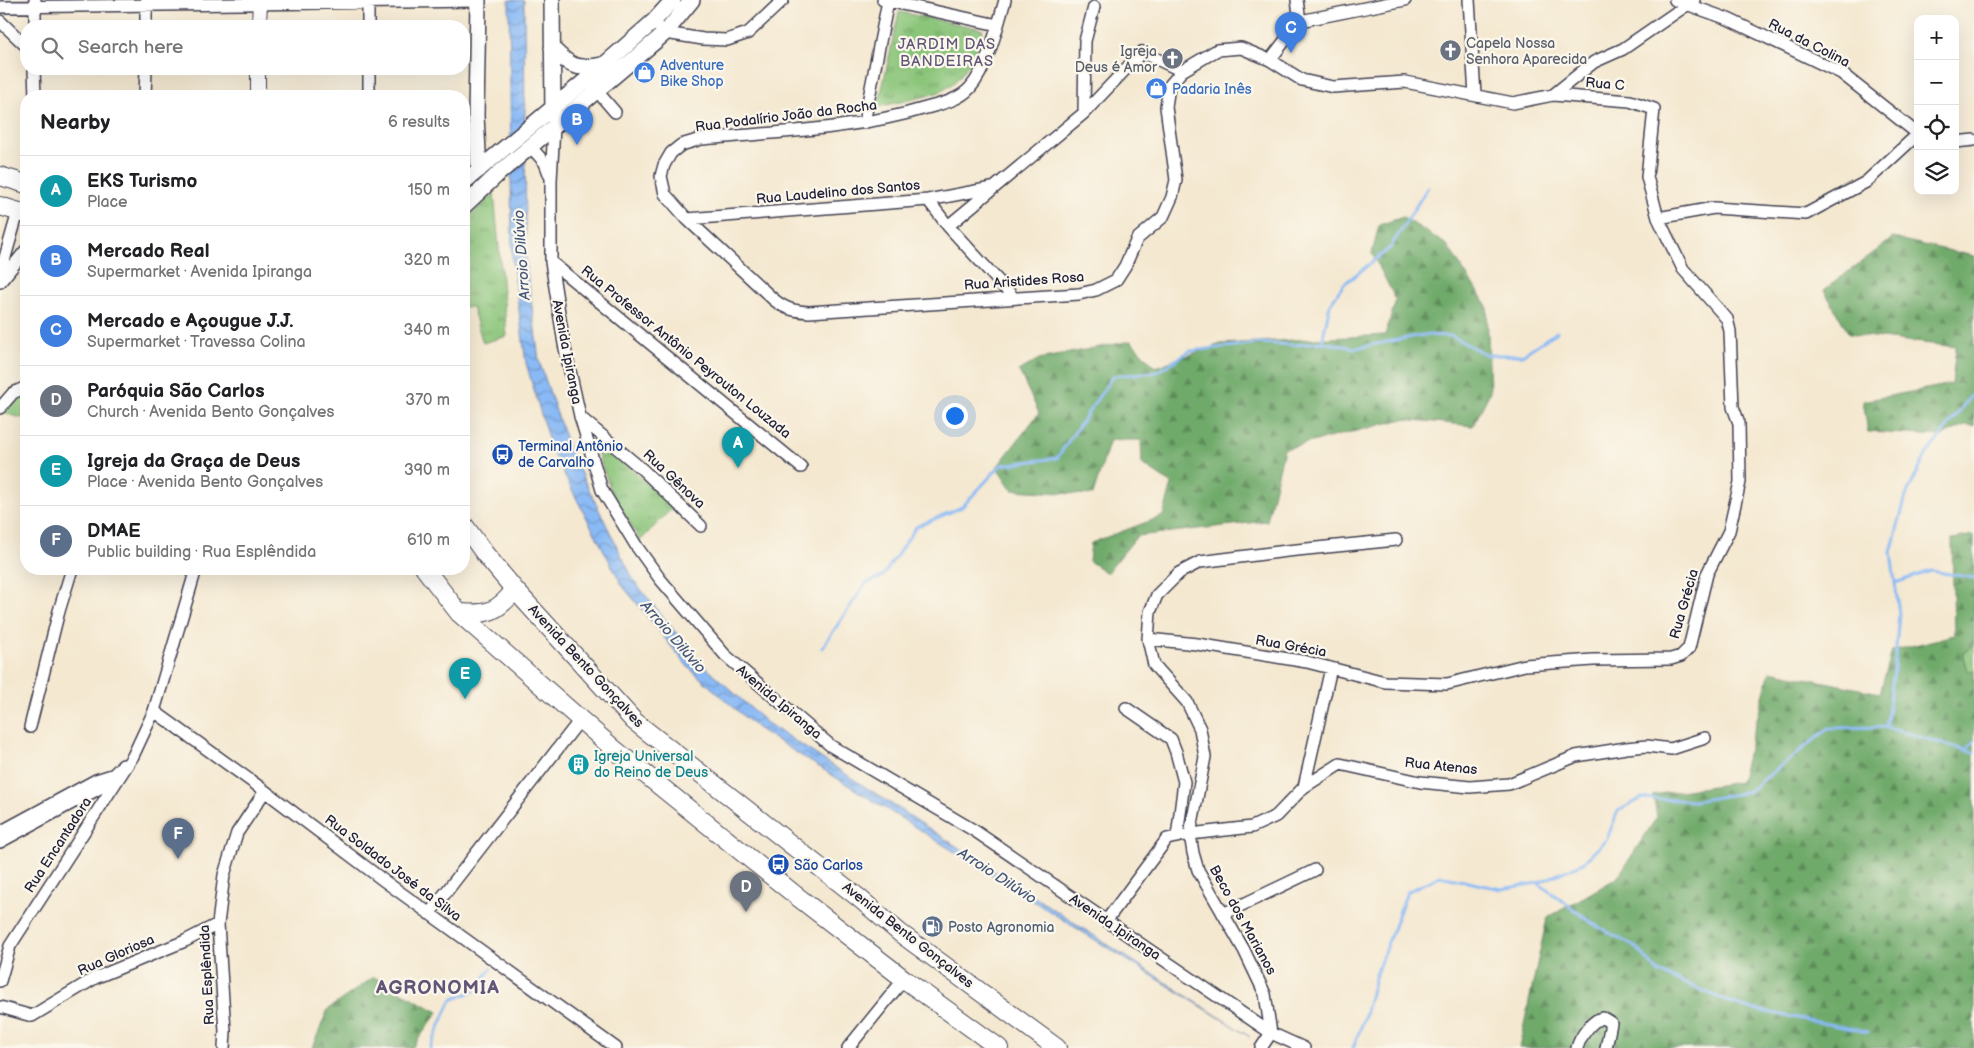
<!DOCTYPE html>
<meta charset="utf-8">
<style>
body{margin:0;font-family:"Balsamiq Sans",sans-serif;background:#f2f2f2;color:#202124}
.controls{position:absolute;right:15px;top:15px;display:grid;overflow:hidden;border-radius:10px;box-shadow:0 5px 20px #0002}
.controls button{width:45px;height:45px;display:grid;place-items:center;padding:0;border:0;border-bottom:1px solid #e0e0e0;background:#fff;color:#202124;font:25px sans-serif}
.you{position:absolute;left:954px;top:415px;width:18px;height:18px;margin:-12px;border:4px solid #fff;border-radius:50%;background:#1a73e8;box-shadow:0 0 0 8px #1a73e833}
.badge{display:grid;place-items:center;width:32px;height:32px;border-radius:50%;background:#d1495b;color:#fff;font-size:16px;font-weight:700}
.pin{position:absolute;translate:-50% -41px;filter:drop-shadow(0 1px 2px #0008)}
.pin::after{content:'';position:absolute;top:26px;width:18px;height:15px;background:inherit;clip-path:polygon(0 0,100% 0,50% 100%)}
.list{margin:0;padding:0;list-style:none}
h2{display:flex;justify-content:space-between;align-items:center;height:65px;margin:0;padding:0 20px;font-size:21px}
h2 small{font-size:16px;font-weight:400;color:#757577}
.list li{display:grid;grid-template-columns:32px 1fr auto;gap:15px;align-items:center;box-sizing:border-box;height:70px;padding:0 20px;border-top:1px solid #e0e0e0}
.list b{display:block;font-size:19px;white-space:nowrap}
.list p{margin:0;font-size:16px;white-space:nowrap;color:#757577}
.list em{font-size:16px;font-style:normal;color:#757577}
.icon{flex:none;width:28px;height:28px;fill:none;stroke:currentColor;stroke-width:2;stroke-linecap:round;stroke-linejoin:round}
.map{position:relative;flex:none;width:1974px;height:1048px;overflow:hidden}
.search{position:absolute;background:#fff;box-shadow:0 5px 20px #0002;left:20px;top:20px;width:450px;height:55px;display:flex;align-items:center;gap:12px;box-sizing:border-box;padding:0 18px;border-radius:20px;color:#757577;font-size:19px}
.panel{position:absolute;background:#fff;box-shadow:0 5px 20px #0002;left:20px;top:90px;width:450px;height:485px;border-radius:20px}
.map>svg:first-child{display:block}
</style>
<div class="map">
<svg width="1974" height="1048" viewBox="0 0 1974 1048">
<defs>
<pattern id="forest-firs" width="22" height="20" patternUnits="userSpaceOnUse" patternTransform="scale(1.25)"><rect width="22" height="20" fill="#70aa6a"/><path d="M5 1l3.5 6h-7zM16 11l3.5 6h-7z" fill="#5c8a58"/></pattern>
<pattern id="park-tufts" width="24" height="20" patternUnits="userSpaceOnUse" patternTransform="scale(1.25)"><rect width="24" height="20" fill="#8bc57a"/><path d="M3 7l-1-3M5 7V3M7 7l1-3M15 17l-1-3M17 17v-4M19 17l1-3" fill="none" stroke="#71a065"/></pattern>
<pattern id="water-waves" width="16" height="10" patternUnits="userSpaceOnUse" patternTransform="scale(1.25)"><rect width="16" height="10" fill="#8abaf5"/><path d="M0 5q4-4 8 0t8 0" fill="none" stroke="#7097c8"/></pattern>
</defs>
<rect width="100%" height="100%" fill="#fbf7ec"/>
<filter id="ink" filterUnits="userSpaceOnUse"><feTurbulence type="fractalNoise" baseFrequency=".02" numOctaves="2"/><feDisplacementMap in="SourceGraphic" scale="10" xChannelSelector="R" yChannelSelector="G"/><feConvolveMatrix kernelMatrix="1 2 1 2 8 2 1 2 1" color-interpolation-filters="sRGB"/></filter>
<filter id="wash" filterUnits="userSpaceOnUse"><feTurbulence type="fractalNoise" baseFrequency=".0096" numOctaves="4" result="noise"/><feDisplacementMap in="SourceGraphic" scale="20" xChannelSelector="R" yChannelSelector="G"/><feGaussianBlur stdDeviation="1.12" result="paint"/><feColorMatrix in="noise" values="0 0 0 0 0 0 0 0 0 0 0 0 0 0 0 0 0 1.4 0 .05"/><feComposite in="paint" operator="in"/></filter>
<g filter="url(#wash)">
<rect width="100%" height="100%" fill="#f4e8d0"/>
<path fill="#8bc57a" stroke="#56745a" d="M1974,646V672L1968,671L1963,653Z"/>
<path fill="url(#forest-firs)" stroke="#496652" d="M1403,217L1447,245L1487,306L1490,392L1473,426L1404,419L1284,449L1267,521L1137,536L1107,573L1089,561L1091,543L1163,516L1172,484L1142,464L1141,440H1110L1093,495L1012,490L997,467L1039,413L1019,371L1039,359L1131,341L1155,367L1221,344L1385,335L1396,300L1372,253L1379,225Z
M1893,238L1974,256V426L1965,425L1942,436L1868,432L1863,401L1952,384L1956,347L1849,334L1824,290Z
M1974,535V646L1963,653L1968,671L1974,672V1048H1519L1547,918L1617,878L1657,817L1653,795L1740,782L1770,671L1880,693L1892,651L1954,635L1952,539Z
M374,977L438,1012L412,1048H312L328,1009Z"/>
<path fill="url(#park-tufts)" stroke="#56745a" d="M899,12L983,29C977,52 963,82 939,92C920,99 897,102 878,107Z
M494,193L507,336L483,343L472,307H464V222Z
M26,394V419L6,414L9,403Z
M590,431L673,507L640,541L611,491Z"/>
<path fill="url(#water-waves)" stroke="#566e98" d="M509,0H524L526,261L539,361L569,449L634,581L698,660L767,723L1250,1037L757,728L688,667L622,585L552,452L526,363L512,258Z"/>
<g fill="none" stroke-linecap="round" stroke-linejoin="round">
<path stroke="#8abaf5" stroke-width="3" d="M1322,342L1330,304L1344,284L1390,248L1428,187
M1895,583L1931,571L1974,578
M822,648L866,583L882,577L916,527L962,507L1001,465L1057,458L1113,376L1157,372L1190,351L1260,343L1295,345L1322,342L1356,348L1422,335L1451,336L1487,355H1522L1557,332
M1886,727L1894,669L1899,614L1891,552L1906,496L1926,455L1974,392
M1966,750L1974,741
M1538,883L1595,925L1637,948L1658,972L1742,1007L1868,1032
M430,1048L451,1000L474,991L491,969
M1353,1048L1364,1019L1376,974L1407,892L1440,876L1501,889L1538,883L1583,863L1607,839L1618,811L1642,798L1695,801L1748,792L1829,728L1886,727L1974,753"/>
</g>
</g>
<g filter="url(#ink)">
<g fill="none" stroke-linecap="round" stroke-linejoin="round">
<defs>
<path id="minor" d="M368,0V26
M883,0L998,25
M1005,0C998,25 987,69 970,88C959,100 941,104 926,108C853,130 776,132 701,139L681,145L671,153L664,165L661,176L665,194L687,219L773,299C785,309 794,311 809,312L1079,294L1096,290L1116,280L1125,266L1137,239L1163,217L1172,197L1176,180L1166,107L1169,86L1182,71L1217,50L1241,48L1270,60L1302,80L1333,87L1405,82L1513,103L1553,95L1594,62L1623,49L1694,0
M1297,0L1300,21
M1469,0L1475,95
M1675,0L1728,19L1841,73L1918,134
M0,7L478,1
M0,21L26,46
M1300,21L1405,0
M653,22L665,33L703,39L727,40L748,33L783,0
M35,26V0
M146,26V0
M1270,60L1300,21
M34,69L35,96
M369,69V96
M597,91L615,112
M145,96L146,69
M1084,113L1085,41L1094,7
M864,123L888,1
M554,127L551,180V262L564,344L580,416L602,490L637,547L660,579L725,655L831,746L975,831L1271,1033L1304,1048
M1955,142L1974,140
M531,147L545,163L550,176
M928,200L948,226L1013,297
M1658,218L1714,208L1806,214L1866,182L1918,134
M687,219L928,200L992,188
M948,226L1084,113L1142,52L1182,71
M551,262L801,467
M0,275L18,212
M0,282L26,250
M0,408L13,393L26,387
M580,417L643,470L701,526
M1148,639L1197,644L1307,662L1385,682L1447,684L1525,665L1593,660L1671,659L1681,656L1689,648L1707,574L1729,531L1740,482L1739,423L1733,407L1730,331L1727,319L1683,269L1658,218L1647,177L1654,109L1630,101L1553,95
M1126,708L1171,739L1176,752L1184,782L1177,837
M154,711L265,791L383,880L616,1048
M30,727L59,611L72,569
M1304,787L1331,668
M0,832L96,780L112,775
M0,842L100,788L123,765
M429,914L580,720
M1223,914L1315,870
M1106,921L1167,839L1190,834L1252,827L1276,816L1304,787L1340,764L1420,782L1470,787L1509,784L1576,756L1626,748L1647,746L1671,749L1705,738
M0,981L10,946L133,756L154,711L196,569
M0,1007L32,1016L95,978L185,941L218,924
M224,1048L225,1031L218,924L224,875L237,833L265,791
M848,1048L904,979
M1261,1048L1271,1033L1265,994L1244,950L1198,870L1193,853L1190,834L1205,757L1200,729L1187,702L1154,665L1148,639L1150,612L1157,595L1179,573L1200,562L1287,551L1396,540
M1577,1048C1580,1037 1592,1019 1603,1018L1611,1023L1606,1048"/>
<path id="tertiary" d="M259,26L260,0
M258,96V69"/>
<path id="secondary" d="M478,0L476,116L479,170
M552,0L553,116
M552,48C571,67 576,70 602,65
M464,182L604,65L653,22L673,0
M464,206L499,173L665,33L692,0"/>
<path id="primary" d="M0,176L26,184
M0,206L26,214
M464,525L485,554L515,590L634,721L859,898L900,933L1057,1048
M425,569L459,613L614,749L794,894L904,979L999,1048
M459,613C488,615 497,612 515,590"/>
</defs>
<use href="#minor" stroke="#424051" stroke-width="14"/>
<use href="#tertiary" stroke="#424051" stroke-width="16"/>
<use href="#secondary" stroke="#424051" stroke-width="18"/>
<use href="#primary" stroke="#424051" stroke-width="20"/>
<use href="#minor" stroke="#fff" stroke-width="11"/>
<use href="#tertiary" stroke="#fff" stroke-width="14"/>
<use href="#secondary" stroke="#fff" stroke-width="15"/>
<use href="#primary" stroke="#fff" stroke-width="18"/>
</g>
</g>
<defs>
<symbol id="church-disc" viewBox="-11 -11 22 22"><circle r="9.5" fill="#6b7280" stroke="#fbf7ec"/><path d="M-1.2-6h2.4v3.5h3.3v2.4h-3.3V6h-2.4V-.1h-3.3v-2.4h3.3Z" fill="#fff"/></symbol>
<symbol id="shop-disc" viewBox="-11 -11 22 22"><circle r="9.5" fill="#3f7fe0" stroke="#fbf7ec"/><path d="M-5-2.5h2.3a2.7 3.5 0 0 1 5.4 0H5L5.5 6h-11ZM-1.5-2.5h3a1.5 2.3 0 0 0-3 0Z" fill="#fff"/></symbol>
<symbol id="bus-disc" viewBox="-11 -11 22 22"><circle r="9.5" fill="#1a4fb4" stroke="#fbf7ec"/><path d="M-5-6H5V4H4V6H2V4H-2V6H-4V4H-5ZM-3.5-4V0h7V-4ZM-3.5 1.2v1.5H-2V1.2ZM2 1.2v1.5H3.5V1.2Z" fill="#fff"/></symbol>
<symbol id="building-disc" viewBox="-11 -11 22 22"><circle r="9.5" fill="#0f9aa8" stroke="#fbf7ec"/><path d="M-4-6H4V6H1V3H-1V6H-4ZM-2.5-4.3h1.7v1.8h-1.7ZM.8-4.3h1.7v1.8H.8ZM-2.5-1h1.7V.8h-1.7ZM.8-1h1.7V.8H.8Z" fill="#fff"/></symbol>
<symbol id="fuel-disc" viewBox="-11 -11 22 22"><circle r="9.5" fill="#5c6f8a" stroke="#fbf7ec"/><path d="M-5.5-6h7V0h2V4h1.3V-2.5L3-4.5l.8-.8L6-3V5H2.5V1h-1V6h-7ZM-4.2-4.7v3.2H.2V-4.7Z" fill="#fff"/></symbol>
</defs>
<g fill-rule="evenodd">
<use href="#church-disc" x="1438" y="38" width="25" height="25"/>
<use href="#church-disc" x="1160" y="46" width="25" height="25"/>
<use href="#shop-disc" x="632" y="60" width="25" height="25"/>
<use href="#shop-disc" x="1144" y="76" width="25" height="25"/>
<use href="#bus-disc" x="490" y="442" width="25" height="25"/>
<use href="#building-disc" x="566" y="752" width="25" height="25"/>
<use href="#bus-disc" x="766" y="852" width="25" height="25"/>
<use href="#fuel-disc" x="920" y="914" width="25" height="25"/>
</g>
<g text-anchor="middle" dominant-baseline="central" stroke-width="4.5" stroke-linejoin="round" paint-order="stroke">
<g font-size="14" fill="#5b616d" stroke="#fbf7ec" text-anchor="start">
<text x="1466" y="43">Capela Nossa<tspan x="1466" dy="16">Senhora Aparecida</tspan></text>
<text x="1157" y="51" text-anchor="end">Igreja<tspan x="1157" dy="16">Deus é Amor</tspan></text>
</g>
<g font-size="14" fill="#22223b" stroke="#fbf7ec">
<text transform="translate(1809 43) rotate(27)">Rua da Colina</text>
<text transform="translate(1605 84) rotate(5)">Rua C</text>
<text transform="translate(786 116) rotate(-7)">Rua Podalírio João da Rocha</text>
<text transform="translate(838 192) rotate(-5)">Rua Laudelino dos Santos</text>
<text transform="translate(1024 281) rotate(-4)">Rua Aristides Rosa</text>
<text transform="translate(567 352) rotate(79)">Avenida Ipiranga</text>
<text transform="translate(686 352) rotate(39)">Rua Professor Antônio Peyrouton Louzada</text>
<text transform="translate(674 479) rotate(43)">Rua Gênova</text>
<text transform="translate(1684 604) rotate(-74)">Rua Grécia</text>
<text transform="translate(1291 646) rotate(10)">Rua Grécia</text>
<text transform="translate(586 666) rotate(47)">Avenida Bento Gonçalves</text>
<text transform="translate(779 702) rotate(40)">Avenida Ipiranga</text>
<text transform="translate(1441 766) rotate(6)">Rua Atenas</text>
<text transform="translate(58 845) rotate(-57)">Rua Encantadora</text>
<text transform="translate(393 868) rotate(37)">Rua Soldado José da Silva</text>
<text transform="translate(1243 920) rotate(61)">Beco dos Marianos</text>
<text transform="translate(1115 927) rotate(34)">Avenida Ipiranga</text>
<text transform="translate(908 935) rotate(38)">Avenida Bento Gonçalves</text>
<text transform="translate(116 955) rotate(-24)">Rua Gloriosa</text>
<text transform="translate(207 975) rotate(-93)">Rua Esplêndida</text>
</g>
<g font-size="14" fill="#366cbe" stroke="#fbf7ec" text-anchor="start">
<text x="660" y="65">Adventure<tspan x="660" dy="16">Bike Shop</tspan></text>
<text x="1172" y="89">Padaria Inês</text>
</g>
<g font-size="14" fill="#164399" stroke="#fbf7ec" text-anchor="start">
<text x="518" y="446">Terminal Antônio<tspan x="518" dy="16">de Carvalho</tspan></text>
<text x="794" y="865">São Carlos</text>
</g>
<g font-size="14" fill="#0d838f" stroke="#fbf7ec" text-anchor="start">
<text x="594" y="756">Igreja Universal<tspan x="594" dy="16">do Reino de Deus</tspan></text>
</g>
<g font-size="14" fill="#4e5e75" stroke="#fbf7ec" text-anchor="start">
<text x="948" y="927">Posto Agronomia</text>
</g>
<g font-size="15" letter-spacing="1" fill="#615678" stroke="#fbf7ec">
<text x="947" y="44">JARDIM DAS<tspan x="947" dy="17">BANDEIRAS</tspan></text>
</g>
<g font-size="15" font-style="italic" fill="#46577c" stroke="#fbf7ec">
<text transform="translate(522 255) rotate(-94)">Arroio Dilúvio</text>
<text transform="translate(673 637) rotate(49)">Arroio Dilúvio</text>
<text transform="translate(997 876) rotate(33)">Arroio Dilúvio</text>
</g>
<g font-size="19" font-weight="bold" letter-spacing="1" fill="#615678" stroke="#fbf7ec">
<text x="438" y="988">AGRONOMIA</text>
</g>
</g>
</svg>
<div class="controls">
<button>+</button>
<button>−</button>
<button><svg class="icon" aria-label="locate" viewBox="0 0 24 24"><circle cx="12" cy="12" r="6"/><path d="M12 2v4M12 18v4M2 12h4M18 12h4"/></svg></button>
<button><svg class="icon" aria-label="layers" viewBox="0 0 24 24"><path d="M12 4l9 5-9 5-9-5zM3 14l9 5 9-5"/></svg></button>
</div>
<div class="you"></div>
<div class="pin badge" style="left:738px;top:468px;background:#0f9aa8">A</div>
<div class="pin badge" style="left:577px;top:145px;background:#3f7fe0">B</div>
<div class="pin badge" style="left:1291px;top:53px;background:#3f7fe0">C</div>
<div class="pin badge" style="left:746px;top:912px;background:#6b7280">D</div>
<div class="pin badge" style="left:465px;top:699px;background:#0f9aa8">E</div>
<div class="pin badge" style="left:178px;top:859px;background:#5c6f8a">F</div>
<div class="search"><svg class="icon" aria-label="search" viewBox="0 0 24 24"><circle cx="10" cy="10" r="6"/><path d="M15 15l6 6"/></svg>Search here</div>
<section class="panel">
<h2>Nearby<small>6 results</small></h2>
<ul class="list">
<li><span class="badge" style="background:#0f9aa8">A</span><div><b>EKS Turismo</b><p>Place</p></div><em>150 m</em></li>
<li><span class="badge" style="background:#3f7fe0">B</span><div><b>Mercado Real</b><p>Supermarket · Avenida Ipiranga</p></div><em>320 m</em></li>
<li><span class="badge" style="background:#3f7fe0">C</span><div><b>Mercado e Açougue J.J.</b><p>Supermarket · Travessa Colina</p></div><em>340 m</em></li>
<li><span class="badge" style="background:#6b7280">D</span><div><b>Paróquia São Carlos</b><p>Church · Avenida Bento Gonçalves</p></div><em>370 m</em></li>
<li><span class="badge" style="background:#0f9aa8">E</span><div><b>Igreja da Graça de Deus</b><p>Place · Avenida Bento Gonçalves</p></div><em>390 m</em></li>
<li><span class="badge" style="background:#5c6f8a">F</span><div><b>DMAE</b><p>Public building · Rua Esplêndida</p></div><em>610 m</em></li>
</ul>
</section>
</div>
